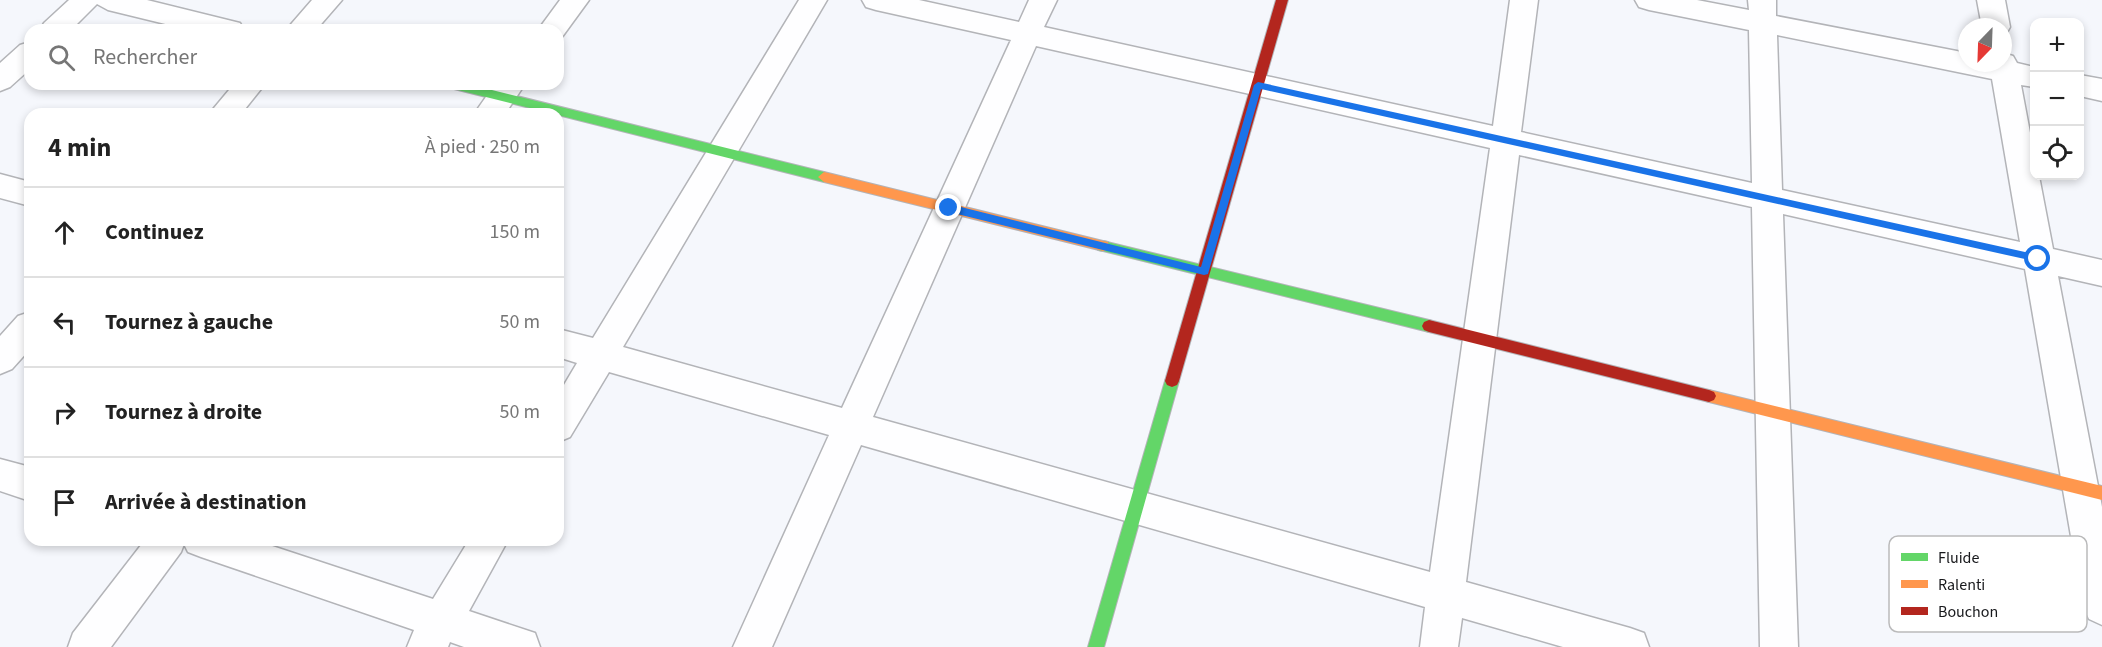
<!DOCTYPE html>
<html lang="fr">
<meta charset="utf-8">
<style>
body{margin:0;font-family:"Source Sans 3",sans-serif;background:#f6f6f6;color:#222}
.controls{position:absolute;right:18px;top:18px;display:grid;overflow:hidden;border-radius:12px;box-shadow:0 3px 9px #0003}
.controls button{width:54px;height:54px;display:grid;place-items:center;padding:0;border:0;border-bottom:2px solid #e0e0e0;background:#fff;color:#222;font:30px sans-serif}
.compass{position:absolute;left:1958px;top:18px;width:54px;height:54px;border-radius:50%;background:#fff;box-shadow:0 3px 9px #0003;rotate:203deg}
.stop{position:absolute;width:18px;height:18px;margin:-14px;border:4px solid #1a73e8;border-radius:50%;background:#fff}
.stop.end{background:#1a73e8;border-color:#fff;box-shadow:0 2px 6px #0008}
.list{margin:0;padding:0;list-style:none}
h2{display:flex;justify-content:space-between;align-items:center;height:78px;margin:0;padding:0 24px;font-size:26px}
h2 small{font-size:20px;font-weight:400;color:#767676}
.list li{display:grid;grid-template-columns:39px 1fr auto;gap:18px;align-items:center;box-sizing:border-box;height:90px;padding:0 24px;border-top:2px solid #e0e0e0}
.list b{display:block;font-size:22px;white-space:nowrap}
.list em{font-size:20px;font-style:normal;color:#767676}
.icon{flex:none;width:33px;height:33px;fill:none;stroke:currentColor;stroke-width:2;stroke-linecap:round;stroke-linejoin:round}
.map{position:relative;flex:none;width:2102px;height:647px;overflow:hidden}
.search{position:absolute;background:#fff;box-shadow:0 3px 9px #0003;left:24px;top:24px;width:540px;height:66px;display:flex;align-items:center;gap:15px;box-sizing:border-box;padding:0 21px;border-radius:18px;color:#767676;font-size:22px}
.panel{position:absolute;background:#fff;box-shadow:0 3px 9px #0003;left:24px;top:108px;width:540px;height:438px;border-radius:18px}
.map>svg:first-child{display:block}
</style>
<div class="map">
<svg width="2102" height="647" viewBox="0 0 2102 647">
<rect width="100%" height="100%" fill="#f5f7fc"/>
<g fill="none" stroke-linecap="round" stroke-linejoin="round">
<defs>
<path id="street" d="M69,0H147L240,23L244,30H190L108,10L97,4L71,30H40L44,23Z
M312,0H342L316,30H286Z
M560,0H589L562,37L558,38V30H538Z
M799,0H827L623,347L842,408L1011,40L876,10L866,7L862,0H919L1019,22L1029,0H1057L1044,27L1493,126L1510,0H1538L1521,132L1752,183L1749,30L1649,10L1639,7L1635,0H1697L1749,10L1748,0H1776V16L1967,53V63H2003V53L2013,56L2017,63L2034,67V87L2021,85L2034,154V176H2039L2053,249L2102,260V286L2058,276L2102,507V625L2089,619L2083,606L2025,269L1783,214L1798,647H1760L1752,207L1519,155L1466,582L1630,628L1644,633L1649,647H1563L1462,618L1458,647H1420L1425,607L861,445L772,647H733L829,435L609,372L570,437L558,442V395L577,363L558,357V329L593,338ZM1777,35L1992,79L2020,242L1782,190ZM1036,46L1490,148L1430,572L873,417Z
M1977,0H2005L2010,27L2006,34L2003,35V27H1982Z
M30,42V69L10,87L0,91V63L20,45Z
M2080,75L2102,79V101L2080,96Z
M234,84H265L241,114H209Z
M495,84H525L505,114H474Z
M0,174L30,182V206L0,198Z
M30,312V349L12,369L0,374V336L18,316Z
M0,459L30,467V501L0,491Z
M145,540H254L433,599L469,540H508L469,611L535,633L540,647H464L450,642L448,647H407L414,630L201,557L188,552L184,544L181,552L111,647H68L73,633Z"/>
<path id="fast" d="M444,84H468L824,172L830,177L824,182L450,88Z
M1103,241L1429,320L1434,322L1436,326L1434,330L1429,332L1103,251L1098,250L1097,246L1098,242Z
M1172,375L1177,377L1179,381L1104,647H1088L1165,381L1167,377Z"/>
<path id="slow" d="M824,172L1103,241L1108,242L1109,246L1108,250L1103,251L824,182L818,177Z
M1709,390L2102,486V500L1709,402L1704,400L1702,396L1704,392Z"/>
<path id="jam" d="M1276,0H1288L1179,381L1177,385L1172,387L1167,385L1165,381Z
M1429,320L1709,390L1714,392L1716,396L1714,400L1709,402L1429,332L1424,330L1422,326L1424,322Z"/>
</defs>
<use href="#street" stroke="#b3b4b8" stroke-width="3"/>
<use href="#fast" stroke="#b3b4b8" stroke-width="2"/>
<use href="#slow" stroke="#b3b4b8" stroke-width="2"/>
<use href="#jam" stroke="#b3b4b8" stroke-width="2"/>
<use href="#street" fill="#fefeff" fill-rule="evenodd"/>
<use href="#fast" fill="#63d668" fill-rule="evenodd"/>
<use href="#slow" fill="#ff974d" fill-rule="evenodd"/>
<use href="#jam" fill="#b3261e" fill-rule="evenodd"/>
</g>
<path fill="#1a73e8" d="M1258,82L2038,255L2043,259L2038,262L1261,89L1208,274L1204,275L949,212L945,208L949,204L1201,267L1254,85Z"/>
<rect x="1889" y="536" width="198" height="96" rx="9" fill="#fff" stroke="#bababb" stroke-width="1.5"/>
<rect x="1901" y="553" width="27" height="8" fill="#63d668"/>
<rect x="1901" y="580" width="27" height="8" fill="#ff974d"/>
<rect x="1901" y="607" width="27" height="8" fill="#b3261e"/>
<g font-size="16" fill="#18191c">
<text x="1938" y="563">Fluide</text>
<text x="1938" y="590">Ralenti</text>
<text x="1938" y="617">Bouchon</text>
</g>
</svg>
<div class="controls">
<button>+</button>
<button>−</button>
<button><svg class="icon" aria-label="locate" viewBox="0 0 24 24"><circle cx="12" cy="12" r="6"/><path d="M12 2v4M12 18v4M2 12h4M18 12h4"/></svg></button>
</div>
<svg class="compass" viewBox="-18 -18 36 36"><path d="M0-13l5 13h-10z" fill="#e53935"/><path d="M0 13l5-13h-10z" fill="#767676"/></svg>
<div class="stop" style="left:2038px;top:259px"></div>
<div class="stop end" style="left:949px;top:208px"></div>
<div class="search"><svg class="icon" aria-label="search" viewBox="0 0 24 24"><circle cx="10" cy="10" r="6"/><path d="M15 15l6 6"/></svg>Rechercher</div>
<section class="panel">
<h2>4 min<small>À pied · 250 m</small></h2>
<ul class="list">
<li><svg class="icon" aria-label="ahead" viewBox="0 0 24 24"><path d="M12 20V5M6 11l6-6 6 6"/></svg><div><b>Continuez</b></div><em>150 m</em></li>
<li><svg class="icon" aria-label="left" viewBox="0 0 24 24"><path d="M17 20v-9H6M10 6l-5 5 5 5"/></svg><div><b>Tournez à gauche</b></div><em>50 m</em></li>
<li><svg class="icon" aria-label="right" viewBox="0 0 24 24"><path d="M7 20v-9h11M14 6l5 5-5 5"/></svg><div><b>Tournez à droite</b></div><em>50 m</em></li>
<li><svg class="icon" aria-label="arrive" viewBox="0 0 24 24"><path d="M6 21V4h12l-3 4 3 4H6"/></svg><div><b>Arrivée à destination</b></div></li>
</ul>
</section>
</div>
